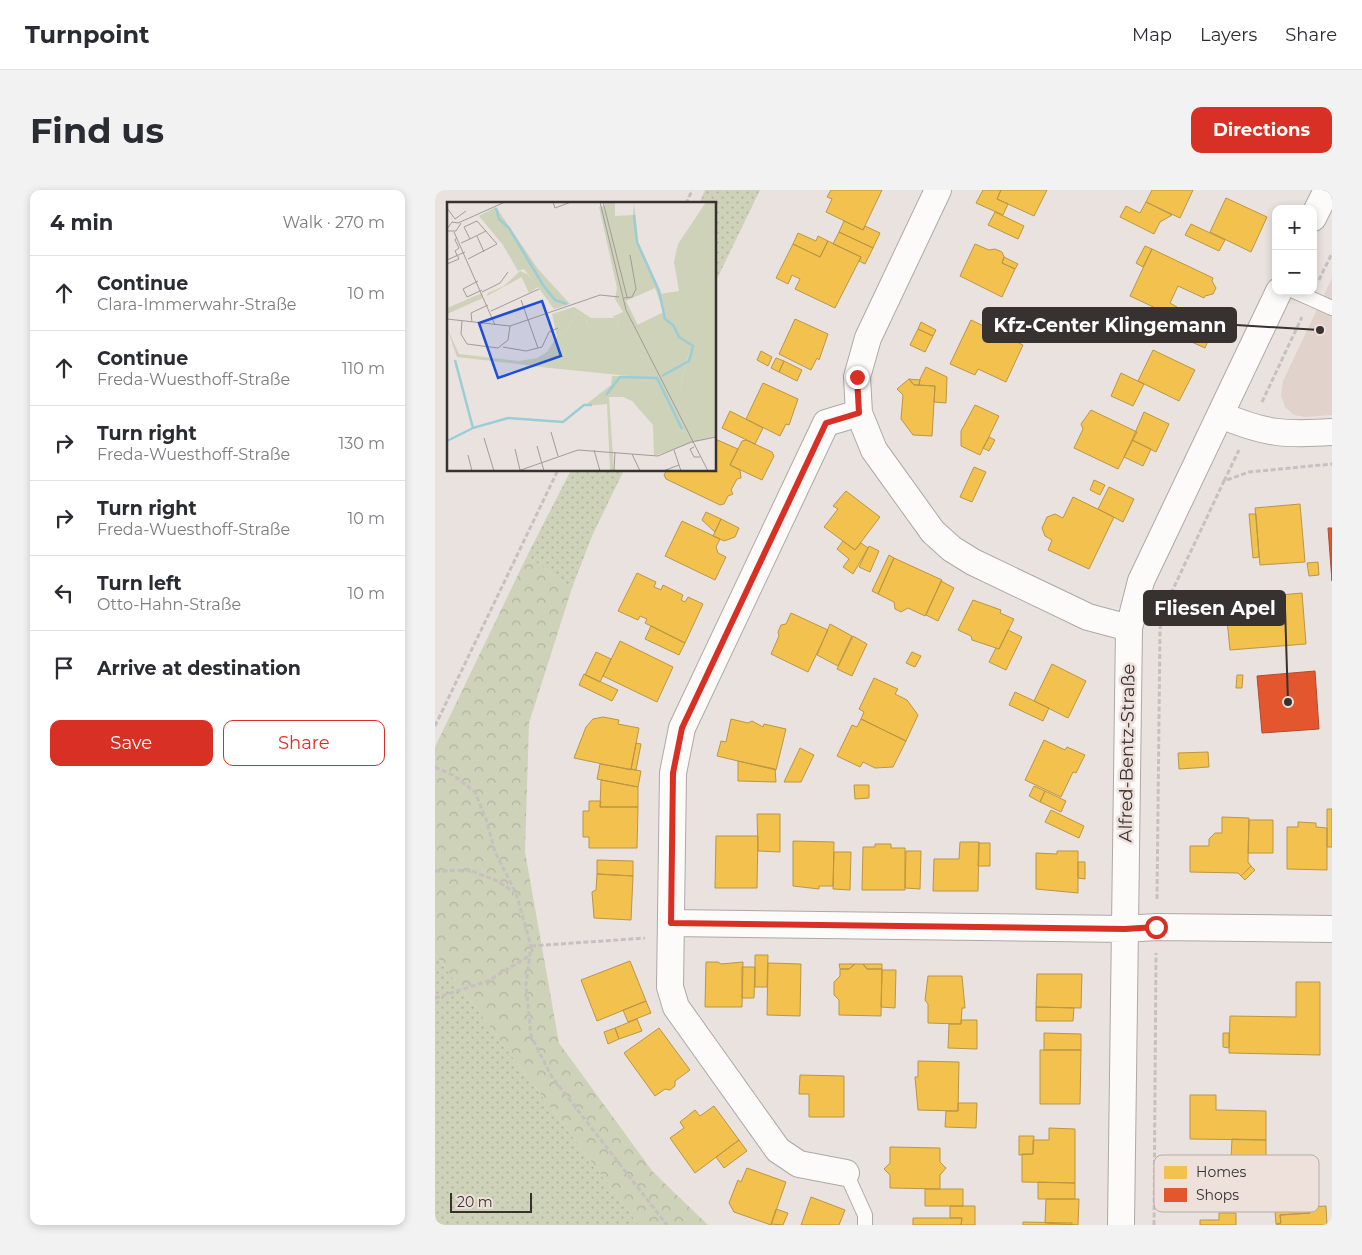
<!DOCTYPE html>
<meta charset="utf-8">
<style>
body{margin:0;font-family:Montserrat,sans-serif;background:#f2f2f3;color:#2b2b33}
.controls{position:absolute;right:15px;top:15px;display:grid;overflow:hidden;border-radius:10px;box-shadow:0 2px 8px #0003}
.controls button{width:45px;height:45px;display:grid;place-items:center;padding:0;border:0;border-bottom:1px solid #e1e1e2;background:#fff;color:#2b2b33;font:25px sans-serif}
.scale{position:absolute;left:15px;bottom:12px;width:82px;box-sizing:border-box;padding-left:5px;border:2px solid #37312f;border-top:0;font-size:14px;line-height:18px;white-space:nowrap;color:#37312f;-webkit-text-stroke:4px #eee0db;paint-order:stroke}
.stop{position:absolute;width:15px;height:15px;margin:-11px;border:4px solid #d93025;border-radius:50%;background:#fff}
.stop.end{background:#d93025;border-color:#fff;box-shadow:0 1px 5px #0008}
.list{margin:0;padding:0;list-style:none}
h2{display:flex;justify-content:space-between;align-items:center;height:65px;margin:0;padding:0 20px;font-size:21px}
h2 small{font-size:16px;font-weight:400;color:#7c7c81}
.list li{display:grid;grid-template-columns:32px 1fr auto;gap:15px;align-items:center;box-sizing:border-box;height:75px;padding:0 20px;border-top:1px solid #e1e1e2}
.list b{display:block;font-size:19px;white-space:nowrap}
.list p{margin:0;font-size:16px;white-space:nowrap;color:#7c7c81}
.list em{font-size:16px;font-style:normal;color:#7c7c81}
.actions{display:flex;gap:10px;padding:15px 20px}
.actions a{flex:1;padding:11px 0;border:1px solid #d93025;border-radius:10px;text-align:center;font-size:18px;color:#d93025}
.actions .main{background:#d93025;color:#fff}
.icon{flex:none;width:28px;height:28px;fill:none;stroke:currentColor;stroke-width:2;stroke-linecap:round;stroke-linejoin:round}
.map{position:relative;flex:none;width:897px;height:1035px;overflow:hidden;border-radius:10px}
header{display:flex;align-items:center;gap:30px;box-sizing:border-box;height:70px;padding:0 25px;background:#fff;border-bottom:1px solid #e1e1e2}
header strong{font-size:24px}
nav{display:flex;gap:28px;margin-inline-start:auto;font-size:18px}
.intro{display:flex;align-items:center;justify-content:space-between;box-sizing:border-box;height:120px;padding:0 30px}
h1{margin:0;font-size:35px}
.button{padding:12px 22px;border-radius:10px;background:#d93025;color:#fff;font-size:18px;font-weight:700}
main{display:flex;gap:30px;padding:0 30px}
aside{flex:1;background:#fff;border-radius:10px;box-shadow:0 2px 8px #0003}
.map>svg:first-child{display:block}
</style>
<header>
<strong>Turnpoint</strong>
<nav><a>Map</a><a>Layers</a><a>Share</a></nav>
</header>
<div class="intro"><h1>Find us</h1><a class="button">Directions</a></div>
<main>
<aside>
<h2>4 min<small>Walk · 270 m</small></h2>
<ul class="list">
<li><svg class="icon" aria-label="ahead" viewBox="0 0 24 24"><path d="M12 20V5M6 11l6-6 6 6"/></svg><div><b>Continue</b><p>Clara-Immerwahr-Straße</p></div><em>10 m</em></li>
<li><svg class="icon" aria-label="ahead" viewBox="0 0 24 24"><path d="M12 20V5M6 11l6-6 6 6"/></svg><div><b>Continue</b><p>Freda-Wuesthoff-Straße</p></div><em>110 m</em></li>
<li><svg class="icon" aria-label="right" viewBox="0 0 24 24"><path d="M7 20v-9h11M14 6l5 5-5 5"/></svg><div><b>Turn right</b><p>Freda-Wuesthoff-Straße</p></div><em>130 m</em></li>
<li><svg class="icon" aria-label="right" viewBox="0 0 24 24"><path d="M7 20v-9h11M14 6l5 5-5 5"/></svg><div><b>Turn right</b><p>Freda-Wuesthoff-Straße</p></div><em>10 m</em></li>
<li><svg class="icon" aria-label="left" viewBox="0 0 24 24"><path d="M17 20v-9H6M10 6l-5 5 5 5"/></svg><div><b>Turn left</b><p>Otto-Hahn-Straße</p></div><em>10 m</em></li>
<li><svg class="icon" aria-label="arrive" viewBox="0 0 24 24"><path d="M6 21V4h12l-3 4 3 4H6"/></svg><div><b>Arrive at destination</b></div></li>
</ul>
<div class="actions"><a class="main">Save</a><a>Share</a></div>
</aside>
<div class="map">
<svg width="897" height="1035" viewBox="0 0 897 1035">
<defs>
<pattern id="grass-dots" width="8" height="8" patternUnits="userSpaceOnUse" patternTransform="scale(1.25)"><rect width="8" height="8" fill="#cdd2b8"/><path d="M2 2h.1M6 6h.1" fill="none" stroke="#b1b59e" stroke-width="1.8" stroke-linecap="round"/></pattern>
<pattern id="forest-crowns" width="20" height="18" patternUnits="userSpaceOnUse" patternTransform="scale(1.25)"><rect width="20" height="18" fill="#cdd2b8"/><path d="M2 6a3 3 0 1 1 6 0M12 15a3 3 0 1 1 6 0" fill="none" stroke="#b1b59e"/></pattern>
</defs>
<rect width="100%" height="100%" fill="#eae2df"/>
<path fill="#e1d2cc" d="M897,88V225L870,227L859,225L850,217L846,205L848,191Z"/>
<path fill="url(#grass-dots)" d="M270,0H325L280,93V14H264Z
M136,280H189L157,346L137,398L92,366Z
M0,764L27,800L204,1035H0Z"/>
<path fill="url(#forest-crowns)" d="M92,366L137,398L94,533L90,662L124,853L218,982L273,1035H204L0,764V557Z"/>
<path fill="#f2c14e" stroke="#ba9645" d="M396,0H447L428,40L391,22L397,9L392,7Z
M548,0H566L562,9L573,14L568,25L541,13Z
M566,0H612L599,26L562,9Z
M717,0H758L745,28L711,12Z
M791,8L832,27L816,62L775,42Z
M711,12L737,25L725,32L719,44L685,27L691,16L705,23Z
M560,22L589,36L583,49L553,35Z
M409,31L428,40L430,36L445,43L438,58L404,42Z
M756,34L790,50L784,61L750,45Z
M404,42L438,58L430,74L424,71L426,67L398,54Z
M363,43L381,51L383,46L393,51L385,67L358,54Z
M393,51L426,67L400,118L360,99L365,89L357,85L353,94L341,88L358,54L385,67Z
M540,54L554,60L560,59L567,62L569,67L567,73L580,79L567,107L525,86Z
M710,56L717,59L708,77L701,73Z
M717,59L778,88L777,91L781,98L778,104L770,106L769,108L743,96L735,113L742,117L744,122L741,128L736,130L731,127L729,122L695,106Z
M569,67L583,74L580,79L567,73Z
M360,129L393,144L384,170L382,168L376,180L344,164Z
M536,130L588,155L571,192L543,179L540,185L515,174Z
M486,132L501,140L498,146L483,139Z
M754,138L774,148L770,158L750,149Z
M483,139L498,146L490,162L475,155Z
M718,160L760,180L744,211L703,191Z
M326,161L337,167L333,176L322,170Z
M341,168L349,171L344,182L336,178Z
M349,171L367,180L362,191L344,182Z
M491,177L512,187L511,213L499,212L500,196L484,195L485,189Z
M686,183L709,194L698,216L676,206Z
M474,189L479,195L500,196L497,246L478,245L466,229L468,205L462,199Z
M474,189L485,190L484,195H479Z
M328,193L363,209L354,235L351,234L345,246L311,229Z
M540,215L564,226L545,265L526,256V241Z
M656,220L702,242L683,279L639,258L648,239L646,234Z
M295,221L328,238L320,254L287,238Z
M709,222L734,234L721,262L697,250Z
M554,247L560,250L554,261L548,258Z
M280,249L303,259L295,275L305,280L306,288L302,289L296,300L298,304L293,306L289,314L285,315L231,289L229,285L232,280H280Z
M311,250L337,262L339,266L327,290L295,275L307,251Z
M697,250L716,259L708,276L689,267Z
M539,277L551,282L537,312L525,307Z
M659,290L670,295L665,305L655,300Z
M674,297L699,309L688,332L663,319Z
M411,301L445,327L420,360L389,337L403,319L398,316Z
M638,307L679,327L654,379L613,360L617,350L610,346L607,338L612,327L620,324L628,328Z
M865,314L870,372L825,375L820,318Z
M271,322L286,329L280,342L267,330Z
M814,324H821L824,367L818,368Z
M286,329L304,338L300,347L289,351L278,346Z
M247,331L285,349L281,357L283,363L291,367L280,390L230,366Z
M408,351L420,360L426,353L433,358L418,384L408,377L414,369L402,359Z
M434,356L444,361L435,382L424,377Z
M454,365L459,368L443,404L437,401Z
M459,368L507,390L490,426L473,418L466,422L460,419L459,412L443,404Z
M883,372L884,385L874,386L872,373Z
M202,383L221,392L219,397L226,400L228,395L248,405L246,410L250,412L253,407L268,414L250,453L210,433L212,429L205,426L203,430L183,421Z
M506,391L519,398L503,431L491,425Z
M867,403L871,454L795,460L790,410Z
M538,410L566,420L565,423L579,429L564,459L537,450L536,446L523,440Z
M356,423L393,440L373,482L336,464L344,446L343,442L346,435L351,434Z
M395,434L417,446L403,476L382,465Z
M216,436L250,453L244,465L210,449Z
M573,440L587,447L571,480L554,472L561,458L564,459Z
M418,446L432,454L417,486L402,479Z
M185,451L238,477L222,512L168,486Z
M161,462L176,469L165,492L150,485Z
M477,462L486,466L480,477L471,473Z
M617,474L651,491L633,528L599,511Z
M149,484L183,500L177,511L144,495Z
M802,485H808L807,498H801Z
M439,488L463,499L460,504L472,510L483,525L471,551L426,529L429,522L424,519Z
M580,502L614,518L608,531L574,515Z
M168,527L184,530L183,534L204,538L196,580L139,568L151,537L158,529Z
M296,529L313,533L317,531L328,537L329,534L351,539L341,580L282,566L286,551L291,552Z
M426,529L471,551L458,577L440,578L428,572L425,577L402,566L417,535L422,537Z
M609,550L630,560L632,557L650,565L641,583L638,582L626,607L590,590Z
M201,553L206,554L201,580L196,579Z
M365,558L379,565L366,592H349Z
M773,562L774,577L744,579L743,563Z
M303,571L340,579L341,592L303,591Z
M165,574L206,581L203,597L162,589Z
M166,590L203,597V617H165Z
M419,595H434V608L420,609Z
M599,596L610,601L605,612L594,606Z
M610,601L631,611L626,622L605,612Z
M154,611H166L165,617H203L202,658H154V647H148V621H154Z
M892,619H897V657H892Z
M616,620L649,636L644,648L610,632Z
M322,624H345V662L323,661Z
M787,627L814,628L813,672L816,676L806,686L803,683L755,682V656H774V649L780,643H787Z
M814,630H838V663H813Z
M863,632L881,633V637L892,638V680L852,679V637H863Z
M281,646H323L322,698H280Z
M358,651L399,652L398,696H384V699L358,696Z
M525,652H544L543,701H498L499,669H524Z
M544,653H555V676H543Z
M440,654H456V658H470V700H427L428,657H440Z
M471,661H486L485,699L470,698Z
M622,661H643V703L601,699V663L622,664Z
M399,662H416L415,700L398,699Z
M162,670L198,671V686L162,684Z
M643,672H650V689L643,688Z
M816,676L820,680L810,690L806,686Z
M162,684L198,686L196,730L159,728L157,702L161,700Z
M320,765H333L332,797H320Z
M195,771L211,811L162,831L146,790Z
M271,772H283L286,774L308,772L307,817H270Z
M333,773L366,774L365,826L332,825Z
M404,774H420L414,779H405Z
M420,774H428L432,779H447L446,826L404,825V810L399,805V792L405,786V779H414Z
M428,774H447V779H432Z
M307,777H320L319,808H307Z
M447,780H461L460,818L446,817Z
M602,784H647L646,818L601,817Z
M493,786H527L530,818H527L526,834L493,833V814L490,810Z
M861,792H885V865L794,863L795,826L861,827Z
M211,811L216,823L193,832L188,820Z
M601,817L639,818L638,831H601Z
M202,829L207,841L184,849L180,838Z
M526,830H542V859L513,858L514,834H526Z
M180,838L184,849L173,854L169,842Z
M224,838L255,880L240,891V896L235,900L230,899L220,906L189,863Z
M609,843L646,844V860H609Z
M788,843H794V858L788,857Z
M605,860H646L645,914H605Z
M483,871L524,872L523,921L483,920L480,887H483Z
M365,885L409,886V927H374V904H364Z
M755,905H781V920L831,921V950L755,949Z
M523,913H542L541,938L510,937L511,921H523Z
M279,916L304,950L260,983L235,948L249,938L245,932L260,920L265,926Z
M614,938L640,939V993L587,992V964H598V950H614Z
M584,946H599L598,964L584,965Z
M797,949L831,950V969L796,968Z
M304,950L312,961L289,978L281,967Z
M455,957L505,958V972L511,978L505,985V999L455,998V985L449,979L455,973Z
M312,978L351,992L336,1035L299,1022L294,1013L303,990L306,992Z
M603,992L640,993V1009H603Z
M490,999H528V1016H490Z
M376,1007L410,1020L404,1035H366Z
M611,1009H644L643,1035L610,1033Z
M515,1016H540V1035H526L527,1028H515Z
M891,1016L892,1035H841L846,1033L845,1025L875,1023L874,1017Z
M874,1017L875,1023L845,1025L846,1033L841,1034L840,1020Z
M341,1019L353,1023L348,1035L336,1034Z
M784,1023H801V1035H765V1030H784Z
M478,1028H527L526,1035H478Z
M588,1032L637,1033V1035H588Z"/>
<path fill="#e4572e" stroke="#b04c2e" d="M893,338H897V391Z
M880,481L884,539L827,543L822,486Z"/>
<g fill="none" stroke-linecap="round" stroke-linejoin="round">
<defs>
<path id="service" d="M859,101L897,118
M411,983L430,1025V1035"/>
<path id="minor" d="M503,0L433,148L422,187L424,223L439,260L498,342L517,359L538,372L653,427L694,438
M878,28L892,0
M786,225C830,244 850,245 897,242
M236,733L690,739L721,737L897,739
M411,983L364,974L343,960L241,817L235,797L238,583L247,538L391,233L424,223
M686,1035L694,438L706,391L844,101"/>
</defs>
<use href="#service" stroke="#aea8a6" stroke-width="16"/>
<use href="#minor" stroke="#aea8a6" stroke-width="28"/>
<path stroke="#c6c1c1" stroke-width="3" stroke-dasharray="5 2.5" stroke-linecap="butt" d="M251,14L257,0
M884,90L897,63
M827,212L867,127
M789,291L804,260
M0,536L123,280
M0,577L18,585L40,602L51,629L60,662L81,703L96,756L91,795L96,846L117,887L232,1035
M0,681L35,680L62,691L79,702
M722,709L725,439L730,416L789,291L814,282L897,274
M96,756L210,748
M0,808L53,791L94,766
M719,1035L721,763"/>
<use href="#service" stroke="#fcfbfa" stroke-width="14"/>
<use href="#minor" stroke="#fcfbfa" stroke-width="26"/>
</g>
<g fill="none" stroke-linecap="round" stroke-linejoin="round">
<path stroke="#d93025" stroke-width="6" d="M422,187L424,223L391,233L247,538L238,583L236,733L690,739L721,737"/>
</g>
<g text-anchor="middle" dominant-baseline="central" stroke-width="5" stroke-linejoin="round" paint-order="stroke">
<g font-size="18" fill="#37312f" stroke="#eee0db">
<text transform="translate(692 563) rotate(-89)">Alfred-Bentz-Straße</text>
</g>
</g>
<g transform="translate(12 12)">
<rect width="269" height="269" fill="#eae2df"/>
<path d="M158,0H168V14L186,13L187,0L191,40L213,88L217,110L208,86L179,99L210,162L243,147L232,190L248,240L207,254L206,223L185,199L176,195H162L167,269H163L160,202L137,204L164,183L165,174H182L94,165L130,112L139,115L140,125L169,131L172,117L165,115L176,110L168,97L170,86L152,5L158,4ZM73,69L80,72L40,94L41,91L57,84ZM35,91L36,96L0,112V106ZM0,126L12,152L72,159L71,162L10,155Z" fill="#cdd2b8"/>
<path d="M259,0H269V235L248,240L225,194L232,190L243,148L210,163L190,123L217,110L213,92L232,89L227,60L231,42ZM49,5L91,67L123,102L107,107L91,85L82,91L74,74L80,72L87,80L77,67L71,69L56,43L32,14ZM127,105L144,116H172L169,132L140,125L139,115L130,112L94,165L71,162L72,159L90,156L100,150L110,134L105,112Z" fill="#cdd2b8"/>
<path d="M215,120L231,136L204,146L198,134L206,130L205,122Z" fill="#cdd2b8"/>
<path fill="none" stroke="#9bcdd7" stroke-width="2.5" d="M49,6L52,17L62,26L96,83L108,98L120,102M187,13L190,40L212,89L218,117L226,123L232,135L246,144L242,159L215,174M8,158L26,226L61,216L116,220L137,203H145M159,193L173,175L210,176L235,227M0,239L26,226"/>
<path fill="none" stroke="#a29b99" stroke-width="1" d="M106,0L108,6L124,0M153,0L179,108L261,269M156,0L180,95M0,6L8,17L19,9M0,27L5,20L11,21L58,0M0,29H9L14,21M7,30L48,123M30,34L37,50M23,37L39,29M14,41L23,37L17,25L30,19L50,42L21,57M0,58L18,50M0,62L12,57L8,49L12,46L8,38L10,35M31,79L16,87L20,95L35,88M35,90L53,81L61,70M177,96L185,95L189,87L183,53M74,98L91,146M44,109L92,87M0,117L63,124L153,93L172,95M15,119L14,132L20,142L51,146L61,138L63,124M25,120L24,111L41,103M56,145L79,149L95,145L102,130L111,126M104,230L111,254M37,236L47,269M90,244L97,269M247,245L243,247L247,255H253M68,247L73,268M147,248L153,269M227,248L234,269M185,252L193,269M21,253L25,269M71,269L131,248L211,254L244,240L269,235M167,269L168,250M216,269L232,263"/>
<path fill="#1d4ed8" fill-opacity="0.15" stroke="#1d4ed8" stroke-width="2.5" d="M95,99L114,154L51,176L32,121Z"/>
<rect width="269" height="269" fill="none" stroke="#37312f" stroke-width="2.5"/>
</g>
<rect x="719" y="965" width="165" height="57" rx="8" fill="#eee0db" stroke="#b7aca7" stroke-width="1"/>
<rect x="729" y="976" width="23" height="13" fill="#f2c14e"/>
<rect x="729" y="998" width="23" height="14" fill="#e4572e"/>
<g font-size="14" fill="#37312f">
<text x="761" y="987">Homes</text>
<text x="761" y="1010">Shops</text>
</g>
<path fill="none" stroke="#37312f" stroke-width="2" d="M885 140L801 135M853 512L850 418"/>
<g fill="#37312f" stroke="#eee0db" stroke-width="2">
<circle cx="885" cy="140" r="5"/>
<circle cx="853" cy="512" r="5"/>
</g>
<g fill="#37312f" stroke="#37312f" stroke-width="2">
<rect x="548" y="118" width="253" height="34" rx="5"/>
<rect x="709" y="401" width="141" height="34" rx="5"/>
</g>
<g font-size="19" text-anchor="middle" font-weight="bold" fill="#fff">
<text x="675" y="142">Kfz-Center Klingemann</text>
<text x="780" y="425">Fliesen Apel</text>
</g>
</svg>
<div class="controls">
<button>+</button>
<button>−</button>
</div>
<div class="scale">20 m</div>
<div class="stop" style="left:721px;top:737px"></div>
<div class="stop end" style="left:422px;top:187px"></div>
</div>
</main>
